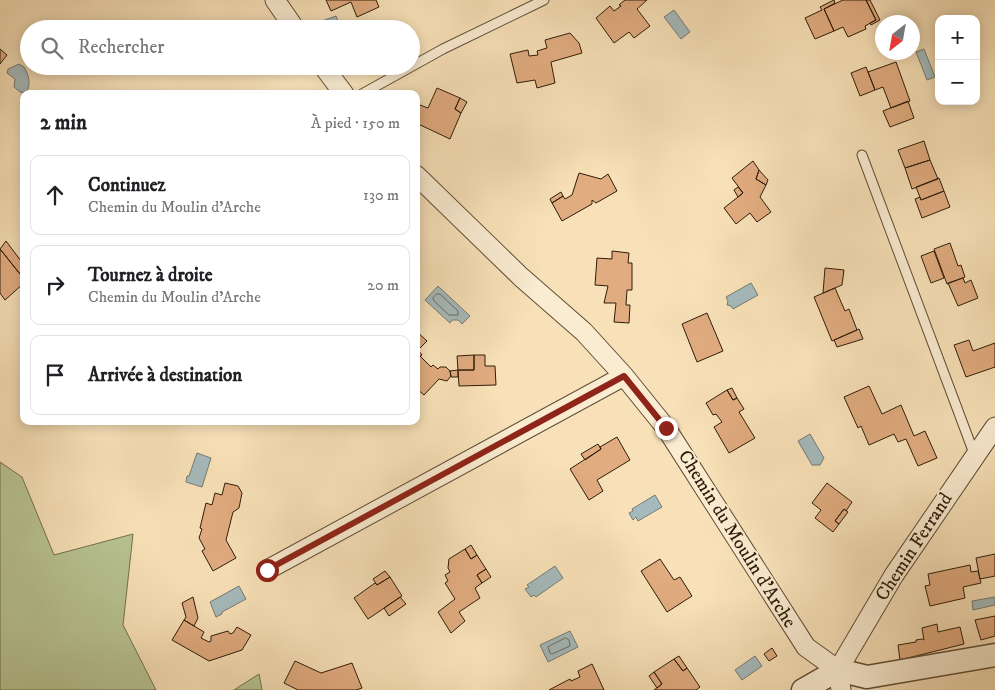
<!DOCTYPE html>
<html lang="fr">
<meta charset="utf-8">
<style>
body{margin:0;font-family:"IM FELL DW Pica",serif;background:#f6f6f6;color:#202124}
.controls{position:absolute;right:15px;top:15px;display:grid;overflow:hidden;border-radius:10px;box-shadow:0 2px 12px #0003}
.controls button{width:45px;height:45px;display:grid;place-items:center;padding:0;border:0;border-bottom:1px solid #e0e0e0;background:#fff;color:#202124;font:25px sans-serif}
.compass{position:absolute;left:875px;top:15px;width:45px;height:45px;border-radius:50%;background:#fff;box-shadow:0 2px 12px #0003;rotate:211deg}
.stop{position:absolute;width:15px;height:15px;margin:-11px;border:4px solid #8f2418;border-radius:50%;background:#fff}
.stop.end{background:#8f2418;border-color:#fff;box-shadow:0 1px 5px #0008}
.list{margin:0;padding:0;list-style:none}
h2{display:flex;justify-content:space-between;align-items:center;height:65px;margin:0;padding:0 20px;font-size:21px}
h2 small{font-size:16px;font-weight:400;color:#757577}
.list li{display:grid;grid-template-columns:32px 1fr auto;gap:15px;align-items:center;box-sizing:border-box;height:80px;margin:0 10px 10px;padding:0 10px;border:1px solid #e0e0e0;border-radius:10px}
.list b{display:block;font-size:19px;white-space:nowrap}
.list p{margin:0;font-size:16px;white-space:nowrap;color:#757577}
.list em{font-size:16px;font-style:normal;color:#757577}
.icon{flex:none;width:28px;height:28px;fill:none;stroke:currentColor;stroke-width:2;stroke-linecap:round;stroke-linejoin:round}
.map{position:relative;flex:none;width:995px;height:690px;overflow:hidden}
.search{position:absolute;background:#fff;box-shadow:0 2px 12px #0003;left:20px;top:20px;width:400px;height:55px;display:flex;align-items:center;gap:12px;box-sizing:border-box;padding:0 18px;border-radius:28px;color:#757577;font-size:19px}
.panel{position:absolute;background:#fff;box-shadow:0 2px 12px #0003;left:20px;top:90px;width:400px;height:335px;border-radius:10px}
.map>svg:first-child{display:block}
</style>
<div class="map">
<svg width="995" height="690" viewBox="0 0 995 690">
<rect width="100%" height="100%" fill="#f8e1b8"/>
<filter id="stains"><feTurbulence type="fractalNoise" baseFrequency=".004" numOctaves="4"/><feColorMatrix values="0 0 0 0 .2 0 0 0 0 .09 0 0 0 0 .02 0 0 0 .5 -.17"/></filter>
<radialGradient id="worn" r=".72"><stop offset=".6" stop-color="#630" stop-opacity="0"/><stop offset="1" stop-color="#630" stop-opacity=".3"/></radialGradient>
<path fill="#b8c493" stroke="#73704e" d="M0,462L22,477L54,555L133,534L123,625L156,690H0Z
M259,674L262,690H234Z"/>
<path fill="#a5babc" stroke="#757b74" d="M674,10L690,32L681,39L664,17Z
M336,16L341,29H325L322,21Z
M924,49L935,77L927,80L916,52Z
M19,64L24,67C29,75 32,86 25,93L20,92L14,87L15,79L7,73L8,69Z
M751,283L758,295L733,309L731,306L727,305L728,301L726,297Z
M438,286L470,316L462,324L458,320H452L450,323L425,300Z
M810,434L824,458L820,465H812L798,441Z
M197,453L211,458L202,487L186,482L187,476H189Z
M655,495L662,507L638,521L636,517L633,520L629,513L633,511L632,509Z
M555,566L563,578L536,597L534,595L531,597L525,589L529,587L527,585Z
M239,586L246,599L222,612V614L216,617L210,602Z
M995,597V605L973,610L972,601Z
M570,631L578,647L548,662L540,645Z
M755,656L762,666L742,680L735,670Z"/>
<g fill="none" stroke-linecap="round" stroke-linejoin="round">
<path stroke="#6a6b62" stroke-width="1" d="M437,294H440L458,311V315H449L434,301L433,298Z
M566,638L569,640L570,646L552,654L550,653L548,647Z"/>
</g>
<path fill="#e1ac80" stroke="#2e1c09" d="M326,0H376L379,7L357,17L351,2L331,11Z
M625,0H647L637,9L650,26L634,38L629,32L614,43L596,18L610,6L614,11L621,6L619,5Z
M834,0L835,3L824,9L834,31L815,39L805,18L822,10L820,7Z
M843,0H866L876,20L865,26L866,29L848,37L843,27L834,31L824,9Z
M866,0H870L880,20L871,25L870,23L876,20Z
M570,33L579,43L582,53L551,62L555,83L537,88L535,80L517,83L510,54L528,50L529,56L538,55L537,51L547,48L545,40Z
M0,49L7,55L0,64Z
M896,62L910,101L891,108L883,87L875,90L868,72Z
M866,67L875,90L860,96L851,73Z
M437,88L460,98L455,109L461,113L450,139L416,123V112L420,105L428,108Z
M460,98L467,102L461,113L455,109Z
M908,101L914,118L890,127L883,111Z
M924,141L930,160L905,168L898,150Z
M930,160L938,179L912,189L905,168Z
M753,161L759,170L756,179L766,185L760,197L771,212L757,222L750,213L736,224L724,208L743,193L732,178Z
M759,170L768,180L766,185L756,179Z
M579,173L601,179L608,174L617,191L596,203L592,200V204L562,221L552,203L563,196L565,199L572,195Z
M939,178L944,191L921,200L916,187Z
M738,187L743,193L738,197L734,190Z
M944,191L950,207L922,218L915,199L920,197L921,200Z
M561,192L563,196L552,203L550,199Z
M6,241L24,265V279L0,249Z
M950,243L958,266L961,265L965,277L947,284L934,249Z
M0,249L24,279V283L5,300L0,293Z
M612,251L629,253L628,263H632V290H627L626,305H630L629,323L614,322L616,303H604L608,286L595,285L597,258L612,259Z
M934,251L944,278L931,283L921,256Z
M825,268L844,270L842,285L823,293Z
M963,278L965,283L971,280L978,298L958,306L948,283Z
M835,288L845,311L849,309L857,330L832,341L814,297Z
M707,313L723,351L697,362L682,324Z
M859,329L863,339L837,347L834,340Z
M416,331L427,341L418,350L422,355L420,356L431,367L433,365L438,369L440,367H446L450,371L451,376L447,381L439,379L424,395L416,388Z
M969,340L973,351L995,343V367L966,377L954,345Z
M474,355V370H458L457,356Z
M474,355H485V366H495L496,385L459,386L458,370H474Z
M458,370V377H451L450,371Z
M869,386L882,414L901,405L914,436L925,431L937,458L918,466L906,439L898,442L894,434L869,445L861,426L858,428L844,397Z
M732,388L737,398L733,400L727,390Z
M727,390L733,400L737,398L744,409L739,412L755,438L729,453L714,427L722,422L716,414L713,415L706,403Z
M617,437L630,460L597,480L603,491L589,500L570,469L601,449L600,447Z
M598,444L601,449L585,460L581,454Z
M225,483L238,486L242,493L239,508L233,512L226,540L236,558L213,571L202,551L205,549L199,538L202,529L200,528L206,503L212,505L215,493L222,495Z
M827,483L852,502L846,511L844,509L835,521L839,524L833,532L815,518L821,510L812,503Z
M844,509L848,512L839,524L835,521Z
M471,545L477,555L471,559L465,549Z
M465,549L471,559L477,555L486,569L477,575L482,583L475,588L480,598L459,612L465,621L451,633L438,612L455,599L445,583L448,581L445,575L450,572L448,568L449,559Z
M995,554V576L980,579L976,558Z
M660,559L674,580L680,577L692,596L667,612L641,571Z
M970,565L971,572L978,571L981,583L963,587L965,598L930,606L925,586L930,585L928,574Z
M486,569L491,577L482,583L477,575Z
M385,571L390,577L377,585L373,579Z
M390,577L402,596L368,619L354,598L375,583L377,585Z
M193,597L198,618L194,626L184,620L186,617L182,603Z
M400,597L406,604L389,616L384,608Z
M995,616V636L981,640L975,620Z
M184,620L204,632L201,638L209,642L211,641V636L228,631L230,634L233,633L237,627L251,635L242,650L209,661L172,640Z
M937,624L938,632L960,627L964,644L900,660L898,645L916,642V640L922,639L924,640L922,628Z
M772,648L777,656L769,661L764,654Z
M679,656L687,668L683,671L674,659Z
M674,659L683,671L687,668L700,687L696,690H654L662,684L654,672Z
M295,661L321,673L352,663L362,688L356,690H298L284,683Z
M592,664L604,690H549L570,679L571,681L580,677L578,671Z
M654,672L662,684L657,688L649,676Z"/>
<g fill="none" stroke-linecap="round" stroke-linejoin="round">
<defs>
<path id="service" d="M362,94L443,49L544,0
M862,155L975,456"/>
<path id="minor" d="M275,0L295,29
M323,66L344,94
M416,175L521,277L584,332L624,376L666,428L806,647L838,670
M267,570L624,376
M838,670L894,575L995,427
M838,670L841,690"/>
<path id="tertiary" d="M803,690L838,670L867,677L995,655"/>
</defs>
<use href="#service" stroke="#604d35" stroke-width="11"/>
<use href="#minor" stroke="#604d35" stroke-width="21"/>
<use href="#tertiary" stroke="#604d35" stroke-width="25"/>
<use href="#service" stroke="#faecd1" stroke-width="9"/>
<use href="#minor" stroke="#faecd1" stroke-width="19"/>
<use href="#tertiary" stroke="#faecd1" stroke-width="22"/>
</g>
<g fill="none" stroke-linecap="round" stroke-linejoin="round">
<path stroke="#8f2418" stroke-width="6" d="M267,570L624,376L666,428"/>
</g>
<g text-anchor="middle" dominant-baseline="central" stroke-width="4" stroke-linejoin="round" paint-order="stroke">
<g font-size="19" fill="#2e1c09" stroke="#faecd1">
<text transform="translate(737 539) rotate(58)">Chemin du Moulin d'Arche</text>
<text transform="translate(914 547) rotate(-57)">Chemin Ferrand</text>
</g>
</g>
<rect width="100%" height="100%" filter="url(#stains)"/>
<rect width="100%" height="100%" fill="url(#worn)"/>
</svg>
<div class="controls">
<button>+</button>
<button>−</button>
</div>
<svg class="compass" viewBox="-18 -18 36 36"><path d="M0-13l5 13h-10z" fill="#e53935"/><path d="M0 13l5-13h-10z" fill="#757577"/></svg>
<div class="stop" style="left:267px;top:570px"></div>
<div class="stop end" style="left:666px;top:428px"></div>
<div class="search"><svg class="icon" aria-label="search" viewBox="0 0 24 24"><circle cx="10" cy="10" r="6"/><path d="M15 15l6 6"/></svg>Rechercher</div>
<section class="panel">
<h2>2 min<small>À pied · 150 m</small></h2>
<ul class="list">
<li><svg class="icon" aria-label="ahead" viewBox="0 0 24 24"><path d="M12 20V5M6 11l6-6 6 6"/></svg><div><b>Continuez</b><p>Chemin du Moulin d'Arche</p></div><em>130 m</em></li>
<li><svg class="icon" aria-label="right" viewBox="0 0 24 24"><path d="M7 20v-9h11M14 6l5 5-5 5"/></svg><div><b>Tournez à droite</b><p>Chemin du Moulin d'Arche</p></div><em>20 m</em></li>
<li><svg class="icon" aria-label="arrive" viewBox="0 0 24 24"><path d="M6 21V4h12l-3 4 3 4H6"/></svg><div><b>Arrivée à destination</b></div></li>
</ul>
</section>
</div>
